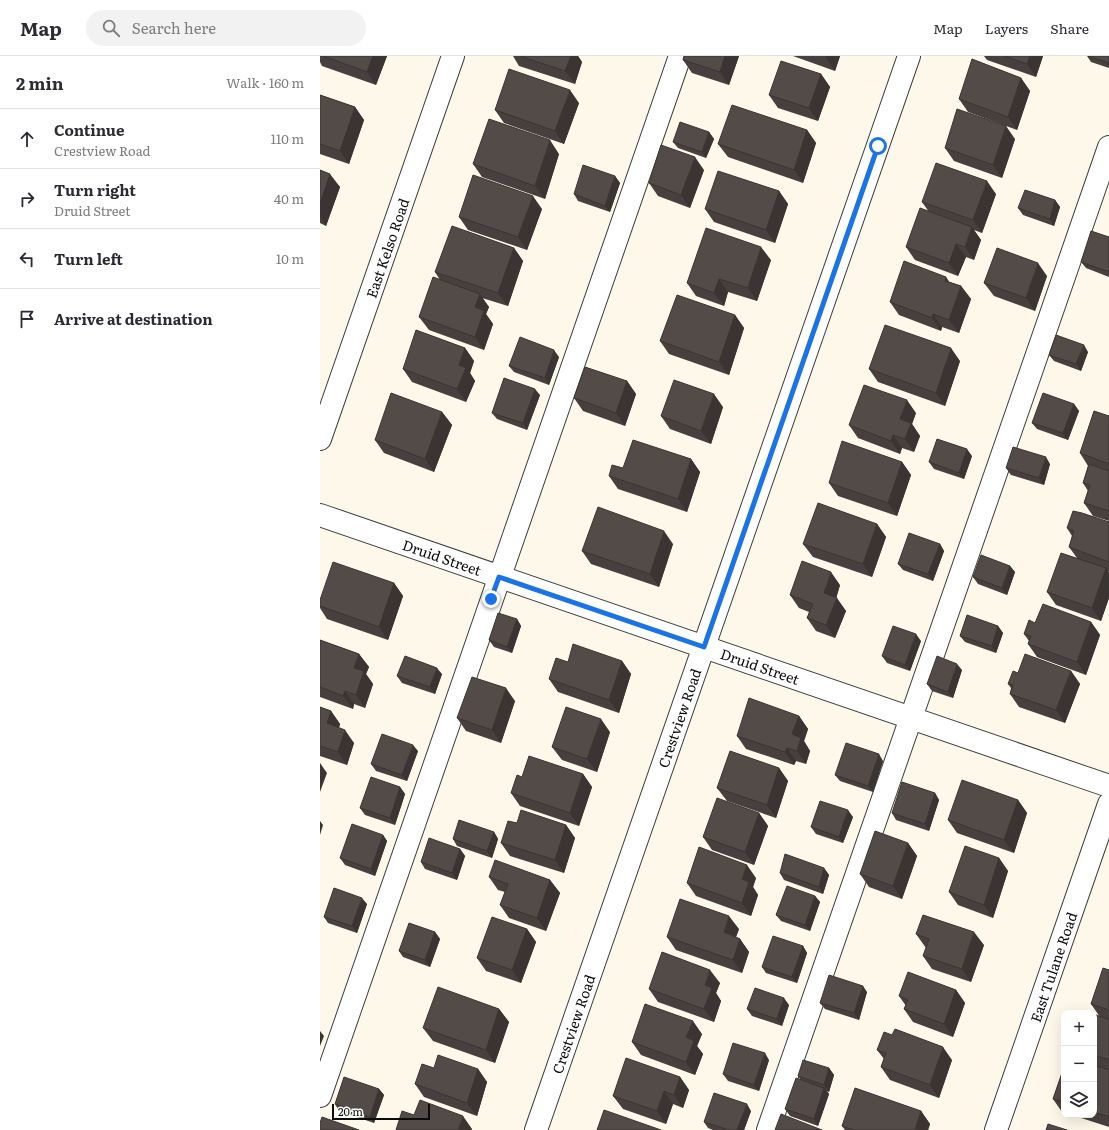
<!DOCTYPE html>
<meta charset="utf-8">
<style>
body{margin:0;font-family:Literata,serif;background:#f2f2f3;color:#2b2b33}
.controls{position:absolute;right:12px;bottom:12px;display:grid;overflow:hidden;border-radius:8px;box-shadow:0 4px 16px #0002}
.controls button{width:36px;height:36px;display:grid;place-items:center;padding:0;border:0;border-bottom:1px solid #e1e1e2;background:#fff;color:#2b2b33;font:20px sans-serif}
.scale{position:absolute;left:12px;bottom:10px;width:98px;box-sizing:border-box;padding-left:4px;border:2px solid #0b0b0b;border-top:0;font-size:11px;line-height:14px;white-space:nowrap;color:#0b0b0b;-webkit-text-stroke:3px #fff;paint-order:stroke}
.stop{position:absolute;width:12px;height:12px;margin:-9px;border:3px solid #1a73e8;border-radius:50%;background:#fff}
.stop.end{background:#1a73e8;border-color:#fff;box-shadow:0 1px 4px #0008}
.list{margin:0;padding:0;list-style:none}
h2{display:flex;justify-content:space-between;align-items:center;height:52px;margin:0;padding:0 16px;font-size:17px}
h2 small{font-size:13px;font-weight:400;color:#7c7c81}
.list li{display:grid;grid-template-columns:26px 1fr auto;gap:12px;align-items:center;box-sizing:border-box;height:60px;padding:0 16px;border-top:1px solid #e1e1e2}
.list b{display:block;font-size:15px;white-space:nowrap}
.list p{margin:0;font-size:13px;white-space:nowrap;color:#7c7c81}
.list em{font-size:13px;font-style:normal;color:#7c7c81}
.icon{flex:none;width:22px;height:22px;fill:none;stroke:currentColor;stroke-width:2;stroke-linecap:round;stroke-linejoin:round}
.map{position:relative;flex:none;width:789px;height:1074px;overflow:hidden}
header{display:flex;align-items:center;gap:24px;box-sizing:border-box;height:56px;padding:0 20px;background:#fff;border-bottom:1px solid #e1e1e2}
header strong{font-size:19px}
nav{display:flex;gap:22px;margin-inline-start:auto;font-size:14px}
.search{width:280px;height:36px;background:#f2f2f3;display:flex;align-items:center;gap:10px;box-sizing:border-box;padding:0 14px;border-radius:22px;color:#7c7c81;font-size:15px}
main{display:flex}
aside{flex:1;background:#fff}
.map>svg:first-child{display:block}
</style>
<header>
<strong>Map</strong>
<div class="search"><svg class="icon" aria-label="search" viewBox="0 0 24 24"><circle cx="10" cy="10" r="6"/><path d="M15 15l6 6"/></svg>Search here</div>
<nav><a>Map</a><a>Layers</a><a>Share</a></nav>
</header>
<main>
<aside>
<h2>2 min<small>Walk · 160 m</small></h2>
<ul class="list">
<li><svg class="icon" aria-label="ahead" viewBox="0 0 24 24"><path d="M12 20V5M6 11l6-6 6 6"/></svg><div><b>Continue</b><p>Crestview Road</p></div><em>110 m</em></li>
<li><svg class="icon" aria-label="right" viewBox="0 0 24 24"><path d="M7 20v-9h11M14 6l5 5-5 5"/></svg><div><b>Turn right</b><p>Druid Street</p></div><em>40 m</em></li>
<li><svg class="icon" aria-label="left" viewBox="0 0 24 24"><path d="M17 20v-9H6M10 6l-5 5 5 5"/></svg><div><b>Turn left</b></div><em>10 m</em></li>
<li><svg class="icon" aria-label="arrive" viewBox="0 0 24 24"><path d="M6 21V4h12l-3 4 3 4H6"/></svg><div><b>Arrive at destination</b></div></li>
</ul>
</aside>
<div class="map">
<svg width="789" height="1074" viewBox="0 0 789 1074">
<rect width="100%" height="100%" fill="#fef8ea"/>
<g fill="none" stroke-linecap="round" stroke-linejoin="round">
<defs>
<path id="minor" d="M0,383L133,0
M0,459L789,730
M0,1040L360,0
M216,1074L589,0
M448,1074L789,91
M676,1074L789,748"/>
</defs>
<use href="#minor" stroke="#3e3e3e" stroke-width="24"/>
<use href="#minor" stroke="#fff" stroke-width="22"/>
</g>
<path fill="#47403e" d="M0,0H67L56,29L2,10L0,6Z
M193,0H258L262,6L255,28L199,10Z
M364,0H419L409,29L372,17L363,4Z
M473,0H520L515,15Z
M664,0H723L716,21L667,4Z
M767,0H789V12L771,6Z
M501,18L510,31L498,65L458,52L449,39Z
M701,22L710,35L697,74L648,56L639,43Z
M0,39L35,51L44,64L29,108L0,98Z
M259,47L244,88L184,67L175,54Z
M487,74L496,87L483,127L408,101L398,88Z
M389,76L394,83L386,102L358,92L353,86Z
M695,83L682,122L634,105L625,92Z
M239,98L225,143L162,121L153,108Z
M0,114L20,131L6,170L0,167Z
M384,114L370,152L338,140L329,127Z
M295,120L300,127L290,156L258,145L254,138Z
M459,135L468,148L455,187L394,166L385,153Z
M676,138L662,177L654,174L661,184L654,204L646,201L638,220L595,204L586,191L609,156L602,146Z
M735,144L740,151L734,170L703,159L698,152Z
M222,153L207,194L148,174L139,161Z
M789,181V221L766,212L761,206Z
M194,192L203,205L188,250L162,242L169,251L166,258L173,268L164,294L109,274L99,261L120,224L115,216Z
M451,204L437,245L408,236L404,250L376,240L367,227Z
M727,220L715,255L674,240L664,227Z
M630,226L641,230L651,243L639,277L622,271L621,275L579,259L570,246Z
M415,259L424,272L409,319L349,298L340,285Z
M145,292L154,305L150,317L155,325L146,346L92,326L83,313Z
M768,296L761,315L734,305L729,299Z
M239,301L229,329L194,316L189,310Z
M640,305L625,350L558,326L549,313Z
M307,325L316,338L305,370L263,355L254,342Z
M220,339L207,374L177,363L172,357Z
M754,348L759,355L748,384L717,373L712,367Z
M403,351L391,388L350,373L341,360Z
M122,356L132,369L114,416L64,397L55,384Z
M596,357L592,368L600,380L594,396L582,392L580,398L538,382L529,369Z
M789,360V465L773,460L764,447L768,435L763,427L768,410L760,397Z
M652,400L644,423L614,413L609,406Z
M371,403L380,416L367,456L298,433L289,420Z
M582,406L591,419L577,460L518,440L509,427Z
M730,408L724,429L691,419L686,412Z
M789,466V516L788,515L789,517V542L781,565L736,549L727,536L757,502L749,491L752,480L747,472Z
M557,468L566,481L552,521L493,501L483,488Z
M353,488L339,531L271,508L262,495Z
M620,488L624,495L613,525L583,514L578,508Z
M690,510L695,516L687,539L658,528L653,521Z
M74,527L83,540L68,584L7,563L0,552V544Z
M520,529L516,542L526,555L515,582L496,575L487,562L489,556L479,552L470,539Z
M197,563L201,570L192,597L174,591L169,584Z
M771,566L780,579L766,619L717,601L708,588L709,585L704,578Z
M678,570L683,577L676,597L645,586L640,580Z
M0,584L39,598L49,611L46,618L53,628L45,652L34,648L33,653L0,641Z
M601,585L590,615L567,607L562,600Z
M302,605L311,618L299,657L238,636L229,623L248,606Z
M642,614L633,642L612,635L607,628Z
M751,615L760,628L745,667L699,651L690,638L691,632L688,628Z
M122,618L115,638L82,627L77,620Z
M195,645L181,687L146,675L137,662Z
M0,651L11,655L20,668L19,672L34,687L27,709L0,700Z
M479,660L488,673L484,685L490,695L486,708L476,705L474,709L426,693L417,680Z
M290,676L277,716L242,704L232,691Z
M98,695L87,725L56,715L51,708Z
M563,705L553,736L520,725L515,719Z
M459,712L468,725L456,762L407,745L397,732Z
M263,718L272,731L259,770L200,750L191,737L202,721Z
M80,731L85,738L75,769L45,759L40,752Z
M615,737L619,744L609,775L576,764L572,757Z
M698,744L707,757L694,797L637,777L628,764Z
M439,757L448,770L434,809L392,794L383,781Z
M533,761L523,787L496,778L491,771Z
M197,767L246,769L255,782L244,817L190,800L181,787Z
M174,776L178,783L172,802L137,790L133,783Z
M63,779L67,785L55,820L25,809L20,802Z
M588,787L597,800L582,843L549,831L540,818Z
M140,793L145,800L137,824L105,813L101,806Z
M679,802L688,815L673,862L638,849L629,836Z
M504,812L509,819L503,838L464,824L460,817Z
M169,821L230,824L240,837L226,875L189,862L180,849L185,836L178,834Z
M436,822L433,831L438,839L431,860L376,840L367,827Z
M495,840L500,846L490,875L461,865L456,859Z
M47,848L37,877L8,867L4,861Z
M207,873L216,886L201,927L166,915L157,902Z
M419,873L416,881L420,883L429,896L422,917L356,894L347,881Z
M115,876L120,883L110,911L83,901L79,895Z
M596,878L664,889L651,926L612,913L603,900L606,892Z
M483,890L487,897L477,927L446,917L442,911Z
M789,914V964L780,961L771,948Z
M400,927L396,937L401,945L394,966L338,946L329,933Z
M636,934L645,947L633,981L593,966L584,953L586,950L579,940Z
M547,936L539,964L505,953L500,947Z
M469,949L462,970L432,960L427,953Z
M179,953L189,966L175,1007L113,985L103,972Z
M774,958L789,964V1071L752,1059H774Z
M382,978L377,990L383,998L375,1019L321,999L312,986Z
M557,994L632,1004L619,1042L570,1024L561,1011L564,1003Z
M449,1004L439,1035L408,1025L403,1018Z
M744,1011V1056H742L733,1043Z
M114,1012L158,1013L167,1026L157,1060L104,1041L95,1028Z
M509,1012L514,1019L509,1036L507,1035L509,1038L498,1070L470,1060L465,1053L480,1023L478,1020Z
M360,1021L369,1034L363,1052L353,1048L346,1068L303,1053L293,1040Z
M59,1033L64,1039L54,1067L19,1055L15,1048Z
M431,1055L424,1074H393L388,1072L384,1066Z
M601,1055L610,1068L608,1074H525L522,1070Z"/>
<path fill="#3a3432" d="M53,0H67L56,29L47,16Z
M250,0H258L262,6L255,28L245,15Z
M405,0H419L409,29L400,16Z
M506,0H520L515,15L506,2Z
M710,0H723L716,21L707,8Z
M501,18L510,31L498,65L489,52Z
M701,22L710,35L697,74L688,61Z
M250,34L259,47L244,88L235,75Z
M35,51L44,64L29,108L20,95Z
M686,70L695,83L682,122L673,109Z
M487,74L496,87L483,127L474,114Z
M389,76L394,83L386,102L382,96Z
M230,84L239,98L225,143L215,130Z
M375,101L384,114L370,152L361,139Z
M10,118L20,131L6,170L0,161V148Z
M295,120L300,127L290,156L285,150Z
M667,125L676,138L662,177L653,164Z
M459,135L468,148L455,187L446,174Z
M213,140L222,153L207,194L198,181Z
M735,144L740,151L734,170L730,163Z
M652,171L661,184L654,204L645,191Z
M636,188L646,201L638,220L629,207Z
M441,191L451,204L437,245L428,232Z
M194,192L203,205L188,250L178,237Z
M718,207L727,220L715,255L706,242Z
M626,221L635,234L625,225Z
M399,223L408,236L404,250L394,237Z
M641,230L651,243L639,277L629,264Z
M160,238L169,251L166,258L173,268L164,294L155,281V251Z
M613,258L622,271L621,275L612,262Z
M415,259L424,272L409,319L399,306Z
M764,289L768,296L761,315L756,308Z
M145,292L154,305L150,317L155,325L146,346L137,333L139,309Z
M631,292L640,305L625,350L616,337Z
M234,294L239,301L229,329L225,322Z
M307,325L316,338L305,370L296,357Z
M215,333L220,339L207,374L203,367Z
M394,338L403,351L391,388L381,375Z
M587,344L596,357L592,368L600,380L594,396L585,383L580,363Z
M754,348L759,355L748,384L743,377Z
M122,356L132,369L114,416L105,403Z
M573,379L582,392L580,398L571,385Z
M647,393L652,400L644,423L639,417Z
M726,401L730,408L724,429L719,422Z
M371,403L380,416L367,456L358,443Z
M582,406L591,419L577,460L568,447Z
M557,468L566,481L552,521L543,508Z
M344,475L353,488L339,531L330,518Z
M620,488L624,495L613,525L608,518Z
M690,510L695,516L687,539L682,532Z
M786,512L789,517V542L781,565L772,552Z
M511,516L520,529L514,550L504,537Z
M74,527L83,540L68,584L59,571Z
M517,542L526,555L515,582L506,569Z
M197,563L201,570L192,597L187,591Z
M771,566L780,579L766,619L757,606Z
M678,570L683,577L676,597L672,590Z
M596,578L601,585L590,615L585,609Z
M39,598L49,611L46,618L53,628L45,652L36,639L34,612Z
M302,605L311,618L299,657L289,644Z
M637,608L642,614L633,642L628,636Z
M117,612L122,618L115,638L110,631Z
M751,615L760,628L745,667L736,654Z
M186,632L195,645L181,687L172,674Z
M25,635L34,648L33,653L23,640Z
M11,655L20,668L16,680L7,667Z
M479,660L488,673L484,685L490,695L486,708L477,695L472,678Z
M281,663L290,676L277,716L267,703Z
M25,674L34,687L27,709L18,696Z
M93,689L98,695L87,725L82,719Z
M467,692L476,705L474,709L465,696Z
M559,698L563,705L553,736L548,730Z
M0,707L7,717L0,736Z
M459,712L468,725L456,762L447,749Z
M263,718L272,731L259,770L250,757Z
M80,731L85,738L75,769L70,762Z
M615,737L619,744L609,775L605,768Z
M698,744L707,757L694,797L684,784Z
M528,754L533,761L523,787L519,781Z
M439,757L448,770L434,809L425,796Z
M0,765L3,769L0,779Z
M246,769L255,782L244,817L235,804Z
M174,776L178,783L172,802L167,795Z
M63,779L67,785L55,820L51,813Z
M588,787L597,800L582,843L573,830Z
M140,793L145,800L137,824L132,817Z
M679,802L688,815L673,862L664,849Z
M427,809L436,822L433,831L438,839L431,860L422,847V823Z
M504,812L509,819L503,838L499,831Z
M230,824L240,837L226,875L217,862Z
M495,840L500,846L490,875L485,869Z
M42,842L47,848L37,877L32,870Z
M409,860L419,873L413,889L404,876Z
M207,873L216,886L201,927L192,914Z
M115,876L120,883L110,911L105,904Z
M654,876L664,889L651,926L642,913Z
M420,883L429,896L422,917L413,904Z
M483,890L487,897L477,927L472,921Z
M390,914L400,927L396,937L401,945L394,966L384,953L385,929Z
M543,930L547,936L539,964L534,957Z
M636,934L645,947L633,981L624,968Z
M464,942L469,949L462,970L457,963Z
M179,953L189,966L175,1007L166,994Z
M373,965L382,978L377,990L383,998L375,1019L366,1006V981Z
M0,975L4,980L0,990Z
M623,991L632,1004L619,1042L610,1029Z
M445,997L449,1004L439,1035L434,1029Z
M509,1012L514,1019L509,1036L504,1029Z
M158,1013L167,1026L157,1060L147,1047Z
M360,1021L369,1034L363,1052L354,1039Z
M504,1032L509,1038L498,1070L494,1063Z
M59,1033L64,1039L54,1067L50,1061Z
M344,1035L353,1048L346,1068L337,1055Z
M427,1048L431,1055L424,1074H417Z
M601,1055L610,1068L608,1074H595Z
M143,1060L152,1073V1074H138Z"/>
<path fill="#534b48" stroke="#3a3432" d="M3,0H53L47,16Z
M200,0H251L245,15Z
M364,0H405L400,16L363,4Z
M684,0H710L707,8Z
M768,0H789V7Z
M652,3L701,22L688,61L639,43Z
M461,5L501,18L489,52L449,39Z
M189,13L250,34L235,75L175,54Z
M0,39L35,51L20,95L0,88Z
M412,49L487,74L474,114L398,88Z
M637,53L686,70L673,109L625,92Z
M169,63L230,84L215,130L153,108Z
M360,66L389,76L382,96L353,86Z
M341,89L375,101L361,139L329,127Z
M616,107L667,125L653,164L602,146Z
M263,109L295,120L285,150L254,138Z
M0,114L10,118L0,148Z
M398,115L459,135L446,174L385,153Z
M153,119L213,140L198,181L139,161Z
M705,134L735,144L730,163L698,152Z
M600,152L652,171L645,191L636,188L629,207L586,191Z
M132,170L194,192L178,237L115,216Z
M386,172L441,191L428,232L399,223L394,237L367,227Z
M771,175L789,181V216L761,206Z
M677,192L718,207L706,242L664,227Z
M584,205L626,221L625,225L641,230L629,264L613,258L612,262L570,246Z
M113,221L160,238L155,251L164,255L155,281L99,261Z
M357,239L415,259L399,306L340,285Z
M565,269L631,292L616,337L549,313Z
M96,274L145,292L139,309L146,312L137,333L83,313Z
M736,279L764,289L756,308L729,299Z
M200,281L234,294L225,322L189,310Z
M265,311L307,325L296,357L254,342Z
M184,322L215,333L203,367L172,357Z
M354,324L394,338L381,375L341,360Z
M544,329L587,344L580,363L591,367L585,383L573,379L571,385L529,369Z
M71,337L122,356L105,403L55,384Z
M723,337L754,348L743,377L712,367Z
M774,355L789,360V408L760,397Z
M617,383L647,393L639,417L609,406Z
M313,384L371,403L358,443L289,420L292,409L303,412Z
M522,385L582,406L568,447L509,427Z
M693,391L726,401L719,422L686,412Z
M769,408L789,415V455L764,447L770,429L763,427Z
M498,447L557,468L543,508L483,488Z
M278,451L344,475L330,518L262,495Z
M753,455L762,457L789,466V506L749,491L754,475L747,472Z
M589,477L620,488L608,518L578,508Z
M741,497L786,512L772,552L727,536Z
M661,499L690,510L682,532L653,521Z
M482,505L511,516L504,537L517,542L506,569L487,562L493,548L470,539Z
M13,506L74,527L59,571L0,550V544Z
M723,548L771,566L757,606L708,588L711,580L704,578L709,564L715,567Z
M178,557L197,563L187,591L169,584Z
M647,559L678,570L672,590L640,580Z
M573,570L596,578L585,609L562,600Z
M0,584L39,598L34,612L44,615L36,639L25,635L23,640L0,631Z
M253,588L302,605L289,644L229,623L236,602L248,606Z
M705,598L751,615L736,654L690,638L693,629L688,628L693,615L698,617Z
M85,600L117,612L110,631L77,620Z
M617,600L637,608L628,636L607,628Z
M152,621L186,632L172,674L137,662Z
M429,642L479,660L472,678L481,682L477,695L467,692L465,696L417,680Z
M0,651L11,655L7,667L25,674L18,696L0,690Z
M246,651L281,663L267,703L232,691Z
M62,678L93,689L82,719L51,708Z
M526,687L559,698L548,730L515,719Z
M410,695L459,712L447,749L397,732Z
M209,700L263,718L250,757L191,737L197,719L202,721Z
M51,721L80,731L70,762L40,752Z
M642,724L698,744L684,784L628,764Z
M582,726L615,737L605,768L572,757Z
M397,742L439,757L425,796L383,781Z
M500,745L528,754L519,781L491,771Z
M201,754L246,769L235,804L181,787L188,765L197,767Z
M139,764L174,776L167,795L133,783Z
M32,768L63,779L51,813L20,802Z
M555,775L588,787L573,830L540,818Z
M109,782L140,793L132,817L101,806Z
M645,790L679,802L664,849L629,836Z
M379,791L427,809L422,823L429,826L422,847L367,827Z
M465,798L504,812L499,831L460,817Z
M175,804L230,824L217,862L180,849L188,828L169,821Z
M467,830L495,840L485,869L456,859Z
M14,832L42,842L32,870L4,861Z
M360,843L409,860L404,876L420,883L413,904L347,881Z
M603,859L654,876L642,913L603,900L609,883L596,878Z
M172,861L207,873L192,914L157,902Z
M89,867L115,876L105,904L79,895Z
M453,880L483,890L472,921L442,911Z
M342,896L390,914L385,929L392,932L384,953L329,933Z
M783,912L789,914V954L771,948Z
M588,916L636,934L624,968L584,953L588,944L579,940Z
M509,919L543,930L534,957L500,947Z
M118,931L179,953L166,994L103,972Z
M435,932L464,942L457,963L427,953Z
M325,948L373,965L366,981L374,985L366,1006L312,986Z
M774,958L789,964V1004L774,999Z
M575,973L623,991L610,1029L561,1011L566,997L557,994L564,976L572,979Z
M413,987L445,997L434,1029L403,1018Z
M118,999L158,1013L147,1047L95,1028L102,1008L114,1012Z
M306,1002L360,1021L354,1039L344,1035L337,1055L293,1040Z
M483,1004L509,1012L504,1029L478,1020Z
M774,1009L789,1014V1061L774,1056Z
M744,1011V1046L733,1043Z
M24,1021L59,1033L50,1061L15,1048Z
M476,1022L504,1032L494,1063L465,1053Z
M535,1032L601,1055L595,1074H534L522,1070Z
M394,1037L427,1048L417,1074H409L384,1066Z
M100,1044L143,1060L138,1074H76L82,1055L94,1059Z
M284,1054L341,1074H277Z
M461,1058L502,1074H455Z
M2,1061L39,1074H0V1067Z
M728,1068L747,1074H726Z"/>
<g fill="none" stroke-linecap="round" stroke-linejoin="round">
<path stroke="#1a73e8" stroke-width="5" d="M171,543L179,521L384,591L558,90"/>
</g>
<g text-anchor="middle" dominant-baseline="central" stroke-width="4" stroke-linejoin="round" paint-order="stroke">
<g font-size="14" fill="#0b0b0b" stroke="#fff">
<text transform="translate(67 192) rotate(-71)">East Kelso Road</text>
<text transform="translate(122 501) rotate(19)">Druid Street</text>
<text transform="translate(440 610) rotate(19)">Druid Street</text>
<text transform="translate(359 662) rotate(-71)">Crestview Road</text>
<text transform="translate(733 911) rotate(-71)">East Tulane Road</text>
<text transform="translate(253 968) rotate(-71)">Crestview Road</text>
</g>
</g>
</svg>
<div class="controls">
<button>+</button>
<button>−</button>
<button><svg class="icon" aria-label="layers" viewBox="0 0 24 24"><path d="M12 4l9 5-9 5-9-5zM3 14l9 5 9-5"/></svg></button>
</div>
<div class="scale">20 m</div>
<div class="stop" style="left:558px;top:90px"></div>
<div class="stop end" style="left:171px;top:543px"></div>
</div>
</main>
